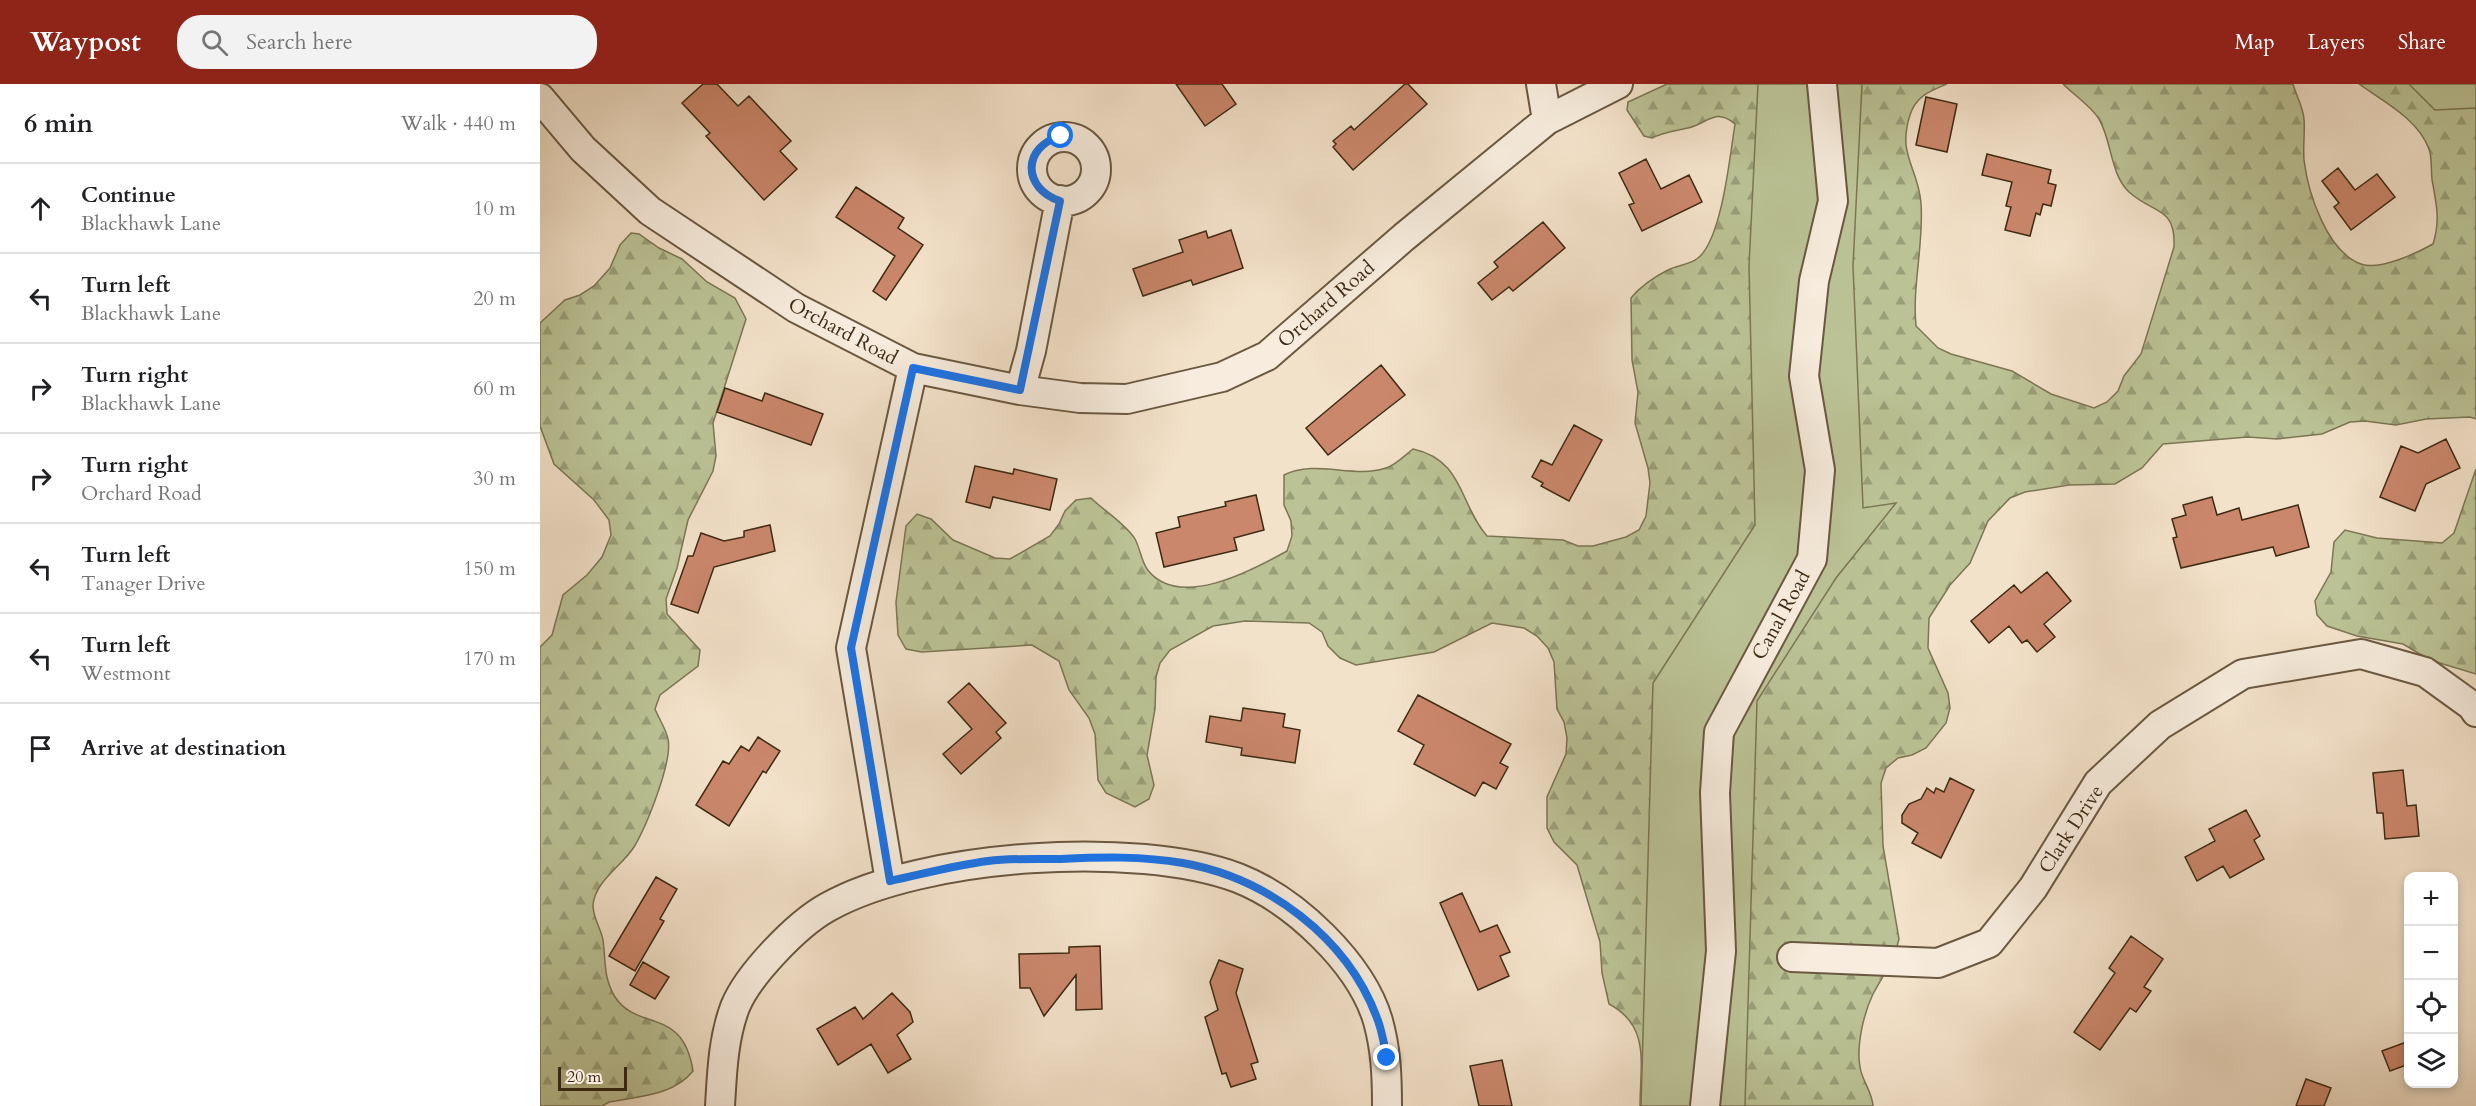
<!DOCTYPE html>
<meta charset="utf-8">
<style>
body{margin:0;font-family:Cardo,serif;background:#f2f2f2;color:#202124}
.controls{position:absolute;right:18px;bottom:18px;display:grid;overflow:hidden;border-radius:12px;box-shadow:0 3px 9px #0003}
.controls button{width:54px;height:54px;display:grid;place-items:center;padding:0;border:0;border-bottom:2px solid #e0e0e0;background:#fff;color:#202124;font:30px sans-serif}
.scale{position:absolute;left:18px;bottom:15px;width:69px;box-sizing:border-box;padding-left:6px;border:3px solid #3e2a13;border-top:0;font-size:16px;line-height:21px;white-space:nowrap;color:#3e2a13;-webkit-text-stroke:4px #f7ecdd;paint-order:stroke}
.stop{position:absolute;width:18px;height:18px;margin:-14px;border:4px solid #1a73e8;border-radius:50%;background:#fff}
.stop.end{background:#1a73e8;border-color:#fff;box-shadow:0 2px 6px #0008}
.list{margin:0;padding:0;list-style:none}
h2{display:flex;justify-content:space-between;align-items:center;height:78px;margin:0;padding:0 24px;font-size:26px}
h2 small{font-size:20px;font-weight:400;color:#757577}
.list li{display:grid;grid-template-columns:39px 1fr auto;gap:18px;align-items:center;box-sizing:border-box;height:90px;padding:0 24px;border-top:2px solid #e0e0e0}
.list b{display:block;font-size:22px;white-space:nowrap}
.list p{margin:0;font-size:20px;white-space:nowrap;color:#757577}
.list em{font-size:20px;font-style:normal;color:#757577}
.icon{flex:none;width:33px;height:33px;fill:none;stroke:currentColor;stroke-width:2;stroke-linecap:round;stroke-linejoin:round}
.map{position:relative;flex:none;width:1936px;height:1022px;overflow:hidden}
header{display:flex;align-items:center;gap:36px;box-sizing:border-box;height:84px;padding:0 30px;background:#8f2418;color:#fff}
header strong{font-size:28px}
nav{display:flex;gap:33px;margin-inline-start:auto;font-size:21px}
.search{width:420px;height:54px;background:#f2f2f2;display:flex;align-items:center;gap:15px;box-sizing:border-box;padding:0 21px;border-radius:24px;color:#757577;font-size:22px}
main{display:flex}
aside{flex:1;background:#fff}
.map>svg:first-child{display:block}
</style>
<header>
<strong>Waypost</strong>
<div class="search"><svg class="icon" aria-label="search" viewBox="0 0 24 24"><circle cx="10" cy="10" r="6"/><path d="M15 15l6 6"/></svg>Search here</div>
<nav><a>Map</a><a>Layers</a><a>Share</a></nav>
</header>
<main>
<aside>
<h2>6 min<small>Walk · 440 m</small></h2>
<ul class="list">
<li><svg class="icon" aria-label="ahead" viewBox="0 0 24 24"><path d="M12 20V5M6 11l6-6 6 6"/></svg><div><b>Continue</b><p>Blackhawk Lane</p></div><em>10 m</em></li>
<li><svg class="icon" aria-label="left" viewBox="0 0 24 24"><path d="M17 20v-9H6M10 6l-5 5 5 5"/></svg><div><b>Turn left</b><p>Blackhawk Lane</p></div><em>20 m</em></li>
<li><svg class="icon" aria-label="right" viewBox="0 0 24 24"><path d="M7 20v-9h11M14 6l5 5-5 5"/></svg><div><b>Turn right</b><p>Blackhawk Lane</p></div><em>60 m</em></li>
<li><svg class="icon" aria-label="right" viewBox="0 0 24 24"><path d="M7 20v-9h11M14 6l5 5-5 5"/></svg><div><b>Turn right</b><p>Orchard Road</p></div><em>30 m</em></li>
<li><svg class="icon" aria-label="left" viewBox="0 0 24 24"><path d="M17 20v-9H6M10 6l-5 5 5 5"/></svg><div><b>Turn left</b><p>Tanager Drive</p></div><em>150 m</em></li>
<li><svg class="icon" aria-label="left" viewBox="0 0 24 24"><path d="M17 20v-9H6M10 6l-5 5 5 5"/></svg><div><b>Turn left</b><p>Westmont</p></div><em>170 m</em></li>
<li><svg class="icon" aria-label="arrive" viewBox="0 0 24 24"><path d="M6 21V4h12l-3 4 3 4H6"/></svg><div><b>Arrive at destination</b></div></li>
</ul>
</aside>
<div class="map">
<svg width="1936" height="1022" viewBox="0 0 1936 1022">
<defs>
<pattern id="forest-firs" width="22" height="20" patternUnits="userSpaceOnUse" patternTransform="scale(1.5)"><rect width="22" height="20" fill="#bbc396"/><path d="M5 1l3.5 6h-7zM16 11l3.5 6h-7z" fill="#999f79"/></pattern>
</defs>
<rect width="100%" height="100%" fill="#f3e2ca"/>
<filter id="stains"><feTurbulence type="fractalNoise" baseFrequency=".00333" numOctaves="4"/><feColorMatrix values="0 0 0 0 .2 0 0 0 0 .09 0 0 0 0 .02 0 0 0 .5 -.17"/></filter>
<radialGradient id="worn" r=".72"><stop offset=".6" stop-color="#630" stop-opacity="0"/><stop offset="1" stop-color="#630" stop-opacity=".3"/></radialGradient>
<path fill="url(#forest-firs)" stroke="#7c7654" stroke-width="1.5" d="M1127,0H1407C1390,7 1376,12 1370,31C1357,71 1378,83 1381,119C1384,160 1372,202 1376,242L1398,264L1411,270L1472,287L1511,310L1554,324L1567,318L1578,307L1584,292L1601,270L1634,163C1636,122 1613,130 1589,108C1570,90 1572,57 1559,35C1551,22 1534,11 1523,0H1753C1756,11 1763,23 1764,35C1765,48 1763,62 1764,76C1768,109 1787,168 1821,180C1839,187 1877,169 1893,160C1900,138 1897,123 1893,101C1890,90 1893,76 1889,65C1878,35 1843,17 1819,0H1936V335L1930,333L1886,335L1856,341L1825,337L1810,338L1782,350L1737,355L1708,353L1623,360L1602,384L1575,400L1529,401L1485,408L1470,414L1448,437L1430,479L1410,501L1389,534L1388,564L1408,609L1410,624L1406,639L1386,664L1372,671L1358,674L1346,684L1341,699L1343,762L1359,855C1355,876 1343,891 1333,910C1324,929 1316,961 1320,983C1322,997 1332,1007 1333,1022H1100C1100,981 1111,942 1069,920L1062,889L1060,858L1037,781L1014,758L1007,744V713L1026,670L1027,654L1024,638L1017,625L1014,578L1008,564L997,552L984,544L952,539L894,568L816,581L800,574L788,562L782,548L769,539L705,537L673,542L630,566L620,579L616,593L615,625L607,671L614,701L609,715L595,723L566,709L558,696L555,650L549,634L529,606L519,577L492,561L382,568L366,565L358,551L356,518L366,442L377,430L391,435L413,456L455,474L470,475L510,452L519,440L525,427L536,416L551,414C563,426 587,441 595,455C600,464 601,476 607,485C638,527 713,486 747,467L752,452L751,437L744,421V391C776,375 813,395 846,384C856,381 865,371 873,365C924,376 919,420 947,452L1023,456L1038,462H1053L1086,453L1099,446L1106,432L1110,399L1108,384L1095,339L1098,308L1092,276L1091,214C1101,202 1114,193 1128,186C1137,181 1150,181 1158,174C1182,155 1190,71 1195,40C1175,23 1167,40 1148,44C1135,47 1124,48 1112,54L1104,52L1087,26L1088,18Z
M91,149L99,150L119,164L142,175L167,198L195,214L206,235L173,339L176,372L173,387L148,436L137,484L126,515L127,530L160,566L158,582L120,611L115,625C119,635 126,645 128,655C133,677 106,743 94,763C82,782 55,797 53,821C53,835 61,844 63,856C66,877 63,893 75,913C98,948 143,922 153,987C133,1012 99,1012 69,1018L62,1022H0V563L12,551L23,511L47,491L62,473L71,451L69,436L54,416L14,380L0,342V239L25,216L40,211L54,202L70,184L80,161Z
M1936,385V590L1890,576L1863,560L1817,552L1787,542L1777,531L1775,517L1791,488L1794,458L1805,446L1837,454L1902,459L1914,449Z"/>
<path fill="#bbc396" stroke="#7c7654" stroke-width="1.5" d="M1218,0H1322L1313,182L1323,424L1356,419L1296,494L1217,617L1205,1022H1101L1113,599L1215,441L1209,182Z
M1869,0H1936V24L1895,26Z"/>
<path fill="#cb876c" stroke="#3e2a13" stroke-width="1.5" d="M163,0H177L198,22L209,12L251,57L240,67L257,85L224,116L166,52L170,49L142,19Z
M636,0H682L696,20L665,42Z
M865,0H868L887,20L813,86L793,63L796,60L793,57L811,42L814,46Z
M1386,13L1417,20L1407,68L1376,61Z
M1447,70L1511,86L1508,99L1516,101L1511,122L1503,120L1500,131L1496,129L1490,152L1465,146L1471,123L1466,122L1472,98L1442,91Z
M1106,75L1121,105L1149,91L1162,118L1102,147L1089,121L1094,119L1079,89Z
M1798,84L1815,106L1837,90L1855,113L1811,146L1794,123L1799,119L1782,97Z
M316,103L364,134L358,144L383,161L346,216L333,207L355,172L296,133Z
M1003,138L1025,164L973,207L969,203L952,216L938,199L958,183L954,178Z
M691,146L703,184L653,201L651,196L603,212L593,185L643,168L639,156L666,147L668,154Z
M841,281L865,311L788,371L766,344Z
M185,304L222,317L225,309L283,330L271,361L177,328Z
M1034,341L1062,356L1029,417L1001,402L1003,399L992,393L1001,376L1012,381Z
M1906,355L1920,384L1886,400L1875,427L1840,413L1861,362L1878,369Z
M435,382L473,390L474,385L517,395L510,426L453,413L450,424L426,418Z
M716,411L724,446L694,454L697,466L624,483L616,449L640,443L638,433L686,422L685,418Z
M1672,413L1677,431L1699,424L1702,436L1758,421L1769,463L1736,472L1733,463L1641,484L1633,454L1637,453L1632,435L1646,431L1643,421Z
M230,441L235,467L174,483L158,529L131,520L148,472H153L161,449L184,457L204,453V447Z
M1507,488L1531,517L1504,540L1515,553L1497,568L1487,556L1482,559L1469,542L1449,559L1431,537L1474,501L1481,509Z
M429,599L466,639L456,648L461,654L421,690L403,670L432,645L408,618Z
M878,611L971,660L960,679L968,683L956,705L943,698L935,712L874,680L884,661L858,647Z
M703,624L745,630L743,643L760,646L755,679L701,671L702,664L666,658L670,632L701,637Z
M218,653L240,667L226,689L223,687L189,742L156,721L183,677L189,680L201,662L209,667Z
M1863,686L1867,722L1876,721L1879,752L1845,755L1843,729H1837L1833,689Z
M1410,694L1434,706L1401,774L1372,759L1378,749L1362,739V731L1369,720L1381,715L1387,704L1394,709L1396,704L1404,708Z
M1706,726L1720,752L1714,756L1724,775L1690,794L1683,782L1657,797L1645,773L1675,757L1669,745Z
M116,793L137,805L120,835L124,837L95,887L69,872Z
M922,809L940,848L957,841L970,868L960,872L969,892L938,906L900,819Z
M1591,852L1623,875L1604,903L1611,907L1596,928L1590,924L1560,966L1534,948L1575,889L1569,884Z
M560,862L562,925L536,926V891L504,932L490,904H480L479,870L529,869V863Z
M679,876L703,885L696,909L718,978L711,980L716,995L691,1003L686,989L682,990L665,933L678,926L670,898Z
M103,878L129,893L115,915L90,901Z
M352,909L370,928L373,938L357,951L371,975L348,989L331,960L298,981L277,945L315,923L323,935Z
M1869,957V980L1850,987L1842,967Z
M962,976L972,1022H939L930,982Z
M1766,995L1791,1004L1784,1022H1756Z"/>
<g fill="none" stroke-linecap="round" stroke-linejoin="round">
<defs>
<path id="minor" d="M1001,0L1007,36
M0,14L43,65L110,127L256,224L373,284L480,306L540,314L587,315L682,293L727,272L864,153L1007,36L1078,0
M492 85a32 32 0 1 1 64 0a32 32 0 1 1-64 0Z
M480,306L491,267L520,116
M350,797L311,564L373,284
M1252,873L1398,879L1449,859L1493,804L1558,699L1620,641L1703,590L1821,570L1885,588L1932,622L1936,628
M180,1022C182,989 183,955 195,923C208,891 257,840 288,823C382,770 597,756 698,794C754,816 821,879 838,937C846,966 847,992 847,1022
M1165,1022L1181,867L1175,709L1179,648L1272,475L1280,386L1264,292L1274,197L1293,117L1282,0"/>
</defs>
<use href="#minor" stroke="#6b5841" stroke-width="32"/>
<use href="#minor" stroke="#f7ecdd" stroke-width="28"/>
</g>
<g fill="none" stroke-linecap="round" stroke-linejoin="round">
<path stroke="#1a73e8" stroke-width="8" d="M521,52C482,63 482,104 520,117L480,306L373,284L311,564L350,797C383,790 416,781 448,777C472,774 497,775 521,775C562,773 602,772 643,779C727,794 807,853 837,934C842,946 844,961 847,974"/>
</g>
<g text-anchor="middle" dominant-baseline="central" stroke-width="6" stroke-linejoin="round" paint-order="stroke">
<g font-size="20" fill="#3e2a13" stroke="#f7ecdd">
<text transform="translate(786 220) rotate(-41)">Orchard Road</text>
<text transform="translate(303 247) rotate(28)">Orchard Road</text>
<text transform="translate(1241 531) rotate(-61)">Canal Road</text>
<text transform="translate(1531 745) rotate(-57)">Clark Drive</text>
</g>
</g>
<rect width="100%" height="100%" filter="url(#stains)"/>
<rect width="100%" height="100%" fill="url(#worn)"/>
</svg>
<div class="controls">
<button>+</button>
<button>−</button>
<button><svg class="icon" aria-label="locate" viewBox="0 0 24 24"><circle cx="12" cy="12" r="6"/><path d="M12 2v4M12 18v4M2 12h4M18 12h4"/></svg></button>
<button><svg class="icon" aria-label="layers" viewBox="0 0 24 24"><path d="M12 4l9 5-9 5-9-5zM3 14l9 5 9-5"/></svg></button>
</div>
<div class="scale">20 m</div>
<div class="stop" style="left:521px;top:52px"></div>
<div class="stop end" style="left:847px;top:974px"></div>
</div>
</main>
